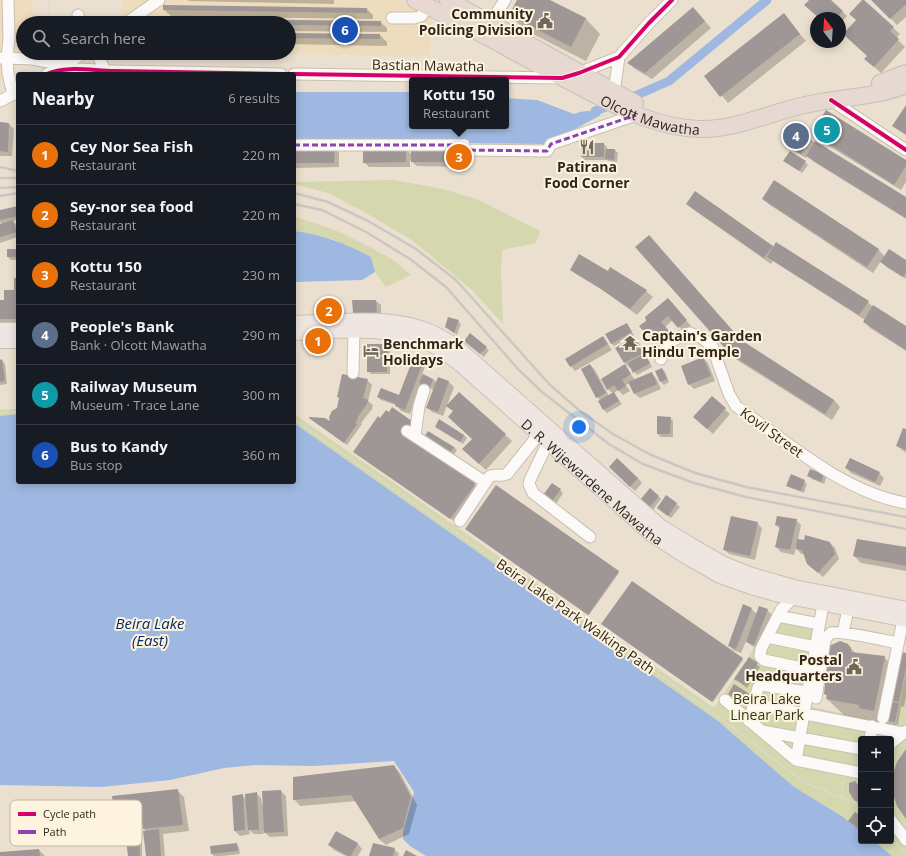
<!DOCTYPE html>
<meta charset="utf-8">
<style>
body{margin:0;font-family:"Open Sans",sans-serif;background:#242831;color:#f1f3f6}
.controls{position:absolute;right:12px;bottom:12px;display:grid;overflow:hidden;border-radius:4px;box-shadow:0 2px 10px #0003}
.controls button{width:36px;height:36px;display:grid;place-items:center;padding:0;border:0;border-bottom:1px solid #363941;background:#171b24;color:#f1f3f6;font:20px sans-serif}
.compass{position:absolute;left:810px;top:12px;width:36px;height:36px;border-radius:50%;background:#171b24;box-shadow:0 2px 10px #0003;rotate:343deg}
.you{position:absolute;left:579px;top:427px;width:14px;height:14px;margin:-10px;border:3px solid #fff;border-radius:50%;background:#1a73e8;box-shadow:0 0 0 6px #1a73e833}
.badge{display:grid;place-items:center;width:26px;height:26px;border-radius:50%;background:#1a73e8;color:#fff;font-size:13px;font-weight:700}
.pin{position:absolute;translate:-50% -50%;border:2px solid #fff;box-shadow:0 1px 4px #0006}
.popup{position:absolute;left:409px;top:77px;width:100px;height:52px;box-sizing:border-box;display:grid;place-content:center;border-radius:4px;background:#171b24;filter:drop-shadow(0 1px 3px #0005);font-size:13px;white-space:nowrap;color:#9ea1a6}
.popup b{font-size:15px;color:#f1f3f6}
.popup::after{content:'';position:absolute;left:50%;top:100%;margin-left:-8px;border:8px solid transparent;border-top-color:#171b24}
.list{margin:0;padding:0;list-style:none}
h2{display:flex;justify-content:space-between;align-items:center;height:52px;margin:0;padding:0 16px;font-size:17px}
h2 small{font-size:13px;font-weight:400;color:#9ea1a6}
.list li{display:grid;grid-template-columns:26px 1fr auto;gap:12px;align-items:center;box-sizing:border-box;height:60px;padding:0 16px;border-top:1px solid #363941}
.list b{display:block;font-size:15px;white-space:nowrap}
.list p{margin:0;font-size:13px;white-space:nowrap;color:#9ea1a6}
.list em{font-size:13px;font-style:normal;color:#9ea1a6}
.icon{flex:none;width:22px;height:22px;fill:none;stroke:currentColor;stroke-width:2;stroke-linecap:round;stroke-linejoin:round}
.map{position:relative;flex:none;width:906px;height:856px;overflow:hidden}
.search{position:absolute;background:#171b24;box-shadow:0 2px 10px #0003;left:16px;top:16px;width:280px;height:44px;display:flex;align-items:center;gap:10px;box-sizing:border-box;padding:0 14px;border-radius:22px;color:#9ea1a6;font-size:15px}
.panel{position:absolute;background:#171b24;box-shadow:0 2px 10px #0003;left:16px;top:72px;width:280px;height:412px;border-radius:4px}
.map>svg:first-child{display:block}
</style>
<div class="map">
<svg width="906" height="856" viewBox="0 0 906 856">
<rect width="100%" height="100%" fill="#ebe0cf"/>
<path fill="#eddcbe" d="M0,0H33V23H23V53H28L6,80H0Z
M122,0H397L431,18L430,56L265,53H289V23H121Z"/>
<path fill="#d5d7af" d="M394,180L443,189L479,200L540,231L536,243L502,250L501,271L503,324L471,289L413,241L366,213L328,193L294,184V182Z
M294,216L337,231L362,243L392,259L411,275L386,287L375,272L371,257L332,239L294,231Z
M18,409V414L0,416V410Z
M294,414L407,492L714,708L749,656L777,608L825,619L811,706L813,707L896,725L906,672V856H892L874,841H891V739H861V831L843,817L794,787L718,721L294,423Z"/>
<path fill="#9eb8e1" d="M294,92H412V126H506V98L537,100L574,114C583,111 592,109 601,115L547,144L294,142Z
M294,231C321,234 347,244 371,257L375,272L362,280L294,282Z
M18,414V482H294V423L718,721L794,787L843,817L861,831V841H874L892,856H426L410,846L403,839V832L414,792L394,761L314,766L256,765L224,768L170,780L102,787L0,785V416Z"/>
<path fill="#ebe0cf" d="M294,142L547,144V146Z"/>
<path fill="#0003" d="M188,0H334V4L189,1Z
M518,0H548L586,19L600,34L586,61L525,30L510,15Z
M811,0H830L847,16L840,23V18H820Z
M873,0H906V17L897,25Z
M863,1L900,34L896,38L905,47L881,73L872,65L868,56L857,20Z
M693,8L711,28L652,79L635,69L628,63Z
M367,9L373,15V19L171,16L164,10Z
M783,14L806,41L728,103L705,76Z
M380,22L387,28V32L289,31V23H145Z
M289,34L380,35L387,42V46L289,44Z
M0,123L9,124L14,129L12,156H0Z
M813,133L906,161V182L901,190L819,140Z
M810,139L815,143L906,199V219L814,162L807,156L806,158L790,149L785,144Z
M604,144L607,147V150H615L618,153L617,162L609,161L607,160H585L582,157Z
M294,147H334L339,152V167L296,168L294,165Z
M406,149L412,155L454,149L458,154V167L417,166L410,160V167H369L364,162Z
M785,161L805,162L808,165L802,173Z
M763,199L878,249L885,257L906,261V279L886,267L881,261L873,273L770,205Z
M687,204L772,246L868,302L873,307L906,327V351L870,328L864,321L865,320L773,261L771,264L694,210Z
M18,207V219L13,221L18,226V237L0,243V225L2,224L0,222V211Z
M18,250V260H11L8,257Z
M571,270L646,291L653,297L637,315L604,291L576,274Z
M18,279V322H0V302L5,303L15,291Z
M294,296L295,297L296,315H294Z
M668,299L691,326L684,332L673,320L665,327L675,338L667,345L657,334L652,338L641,327Z
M376,301L381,305V318L358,317L354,312Z
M458,321L461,324L457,335L450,330Z
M626,324L634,335L614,346L611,343Z
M603,337L612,350L575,371L571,366Z
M634,339L639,343L652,367L637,375L631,367L630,368L625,363L617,348Z
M743,342L834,400L840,407L832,420L737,360L730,353Z
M468,344L486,348L489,350L484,357Z
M387,345L390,348V358H386L390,361V374H371L368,371L369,358L365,354Z
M703,358L708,363L715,381L694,389L689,384Z
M2,360L5,364L7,384L0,385V361Z
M423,361L426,364L422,375L433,379L437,383L438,378L449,382L454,387L443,416L432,412L427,407L434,390L424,386L421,384L410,414L401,411L396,405L381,400L378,397H399Z
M590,365L595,370L609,396L613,394L608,389L625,366L635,380L651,373L656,378L661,389L640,398L635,394L630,383L626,385L630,391L623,395L618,390L614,393L622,404L607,413L604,410L601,401L597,397Z
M662,369L665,372L669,382L664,385L661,382Z
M367,380L372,385L368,401L373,405L372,409L361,423L362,424L347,445L309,418L331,424L338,409Z
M459,393L512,441L486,470L470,456L473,439L454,411Z
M712,398L730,414L713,434L699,422Z
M670,418L673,421V437H661L658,434Z
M384,422H412L408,438L478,487L454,521L354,452Z
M439,429L464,435L467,438L463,444Z
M906,430V453L897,446Z
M429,439L454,447L457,450L454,455Z
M610,467L638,478L642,483L635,491Z
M846,468L879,473L884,478L880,486L851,473Z
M823,475L826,478L824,484L812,479L809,476Z
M804,481L807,484L804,493L791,488L788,485Z
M560,490L563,493L556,504L548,498Z
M658,496L661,499L653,510L644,503Z
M667,496L680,507L671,518L661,511Z
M796,520L801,525L798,540L830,543L835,548L839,559L823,577L813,568L805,554H801L796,548L794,555L781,552L776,547L780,529L776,525Z
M757,523L762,528L755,560L729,554L724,549Z
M468,530L618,572L619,573L589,615Z
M906,548V571L861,563L854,556Z
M751,609L757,614L767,610L772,615L759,649L752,646L746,641L741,653L733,650L729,645Z
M604,625L742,659L743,660L713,702Z
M849,646L856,654L884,657L898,671L906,654V696L904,707L901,706L898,725L896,724L895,731L848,719L827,699L828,697L825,694Z
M749,659L760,667L747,688L736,679Z
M729,694L750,696L748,707L732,697Z
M394,766L400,773L417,805L409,834L386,845L379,839L357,801L300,806L294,799Z
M177,790L184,797L189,831L163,834L165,856H147V832L144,829L143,821L122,822L115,816Z
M281,791L286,796L288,836L270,837L263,831L264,834H254L249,830L250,834L240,836L235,831L233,796L242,795L247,800L256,793L261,798L262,805H263Z
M336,832L358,844L362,849L358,856H346L334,850L329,845Z
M139,839L142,842V856H129Z
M236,844L239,847L240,854L222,856H214L212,854Z
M394,849L399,854L398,856H370Z
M39,850L45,856H0V853Z"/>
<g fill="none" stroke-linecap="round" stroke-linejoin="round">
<path stroke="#9eb8e1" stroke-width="9" d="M628,99L669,81L767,0
M595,111L614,104"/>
</g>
<path fill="#9f9796" d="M517,0H550L586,18L571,47L509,15Z
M809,0H831L843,11L836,18H819L804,5Z
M862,0H864L894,27L890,31L899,39L874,67L864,59L867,56L843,34L856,20L849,14Z
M871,0H906V4L890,19Z
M163,5L367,8V13L163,10Z
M693,7L705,21L645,73L627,63Z
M784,13L800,34L720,97L704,76Z
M143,18L381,21V26L289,25V23H143Z
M289,33L380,34V39L289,38Z
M906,105V135L892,126Z
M826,110L906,160V166L894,185L812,133Z
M0,122L9,123L8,152L0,151Z
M794,128L811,138L801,154L784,144Z
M815,141L906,197V218L806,156Z
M581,143H604V157H581Z
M294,146H335L334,163H294Z
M363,148H406V162L363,163Z
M411,148H454V162H411Z
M606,149H615L614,160L605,159Z
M790,151L806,161L799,171L783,161Z
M774,180L879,249L867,267L762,199Z
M695,191L773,246L764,258L686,204Z
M18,206V216L0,220V210Z
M13,220L17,232L0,237V224Z
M649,235L741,340L834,400L825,414L730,354L635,247Z
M776,242L869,301L859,315L767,257Z
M7,249H18V257H7Z
M889,249L906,260V273L903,277L880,262Z
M579,254L608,271L610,267L647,290L630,309L598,287L570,270Z
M14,278H18V319H0V300H4V290H14Z
M668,298L687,320L678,328L668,316L661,322L671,333L662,341L652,329L646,334L639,326L646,321L645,317Z
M352,300H376L377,314L353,313Z
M873,305L906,326V350L863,322Z
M448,317L459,320L454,333L445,327Z
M627,323L632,332L611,344L605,334Z
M470,333L487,347L480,354L464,341Z
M603,336L608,344L570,367L565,359Z
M634,337L643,353L624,363L615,348Z
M365,344H388V355H364Z
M644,354L650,363L633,373L628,363Z
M414,356L424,360L405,410L395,406L396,404L377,397L381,388L399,395Z
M367,357H387V372H367Z
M703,357L711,376L688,385L681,366Z
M2,359L5,381L0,382V360Z
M590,364L606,393L596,398L581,369Z
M625,364L631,374L622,380L626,386L618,391L614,385L607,390L601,379Z
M662,368L667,379L660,382L655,371Z
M652,372L657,384L634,394L628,382Z
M342,374L368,379L363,398L368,400L367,404L357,418L358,419L355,423L357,424L344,443L309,418V417L325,418L330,421L329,417L332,411L337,408L339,398L337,397Z
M423,374L433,379L430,387L419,383Z
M438,377L449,381L438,412L426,408Z
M459,392L506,434L479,464L462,449L472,439L448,417L453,411L446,406Z
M614,392L619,401L603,410L598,401Z
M712,396L726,408L707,429L693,417Z
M392,407L412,421L404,434L476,483L450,519L353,452L378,416L380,418L386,410L389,412Z
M657,416L671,417L670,434H657Z
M439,419L464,435L460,442L435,427Z
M903,428L906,429V450L896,446Z
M428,431L454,447L450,453L424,437Z
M617,458L638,478L630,487L609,467Z
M850,458L880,472L875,482L845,468Z
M810,469L824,474L821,482L807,476Z
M791,474L805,480L801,491L786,486Z
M552,483L561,489L552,501L543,495Z
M496,485L619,571L588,615L465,529Z
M650,488L659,496L649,508L640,500Z
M666,495L677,503L668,516L657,508Z
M731,516L758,522L750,556L723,550Z
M777,516L797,519L790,550L775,547L780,526L775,525Z
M805,535L830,542L835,554L818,573L807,564L802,550L796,549L797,539L804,540Z
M857,539L906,547V566L853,556Z
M632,581L743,658L712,702L601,624Z
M743,604L752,608L736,649L728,646Z
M759,606L768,609L754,645L746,642Z
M840,641L848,644L851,648V652L885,656L874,711L859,708V705L826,699L827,695L824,694L825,684H824L825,678H824L829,646Z
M901,652L906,653V667L899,702L892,701Z
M749,657L758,663L744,685L734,679Z
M734,684L751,695L745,705L728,694Z
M891,702L899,703L895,722L887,721Z
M906,749V819L897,806L894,797L892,784L893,774L897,762Z
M394,765L411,797L403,828L379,839L351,795L293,800V777Z
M855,781L861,789V804L854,800L849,792V783Z
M178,789L183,825L143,829L141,814L114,816L112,796Z
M281,790L284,832L264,833L262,791Z
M257,792L259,830H248L245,794Z
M243,794L245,830L234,831L232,796Z
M855,812L861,816V831L848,821Z
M159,829L161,856H146L143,831Z
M336,831L358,843L351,856H348L328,845Z
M139,838L140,856H128L126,840Z
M237,843L238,851L211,854L210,846Z
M373,843L395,848L393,856H369Z
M39,849L40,856H0V852Z
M406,850L417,856H403Z"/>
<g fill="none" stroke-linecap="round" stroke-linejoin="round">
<defs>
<path id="minor" d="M78,15L80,23
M392,18H414L421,16L428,6
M126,23L159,0
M490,23L505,0
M97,53L105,71
M1,58H7L9,37L8,0
M59,68L84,53
M47,74C67,65 93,71 114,71C170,72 226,73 281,74
M294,74L559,78
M576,74L619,57L649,23L672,0
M614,92L619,57
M13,95L8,73L7,58L32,59L65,65
M831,100L906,150
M0,101L18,92
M294,145H464L465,150L547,151L551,144L636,115
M661,359C663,343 676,338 690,333L702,338L712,346L729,394L736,406C787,442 843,492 906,503
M353,373L354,331
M407,431L485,482
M415,436L419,406L424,390
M548,442L530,480L529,484L533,493L590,537
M460,521L489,477C495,473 500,477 507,474L539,434
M793,598L781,610L761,649L760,656L764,660L811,670
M778,616L819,624
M843,633L848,609
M767,637L815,647
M816,698L825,640C827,637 828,635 831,633C839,630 887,641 898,643
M725,700L796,760L861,773
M754,704L903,733
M883,718L903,620
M749,721L758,688L761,685L807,692
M762,731L861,749
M870,739L872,726
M891,743L906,731
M796,760L823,604
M891,820L906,840"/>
<g id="major">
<path d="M294,323C339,322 389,314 431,332C440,336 448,341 456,346L660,526L691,545L724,564L752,575L794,587L906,609"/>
<path d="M0,330H18"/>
<path id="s1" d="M294,333C341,331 386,325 430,344C441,349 451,357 461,365L651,534L685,556L720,576L751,587L779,595L906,620"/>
<path d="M0,341H18"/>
</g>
<g id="highway">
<path id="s2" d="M415,0C445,15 475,30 504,46C533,62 562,78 592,93C625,111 661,128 700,129C736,130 771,112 805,105C839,97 874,98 906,85"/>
<path d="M448,0L635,103"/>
<path d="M880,83L906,73"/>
</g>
</defs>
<use href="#minor" stroke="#c8bfb2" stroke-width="13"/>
<use href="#major" stroke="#c6c1b7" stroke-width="16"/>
<use href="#highway" stroke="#c6c1b7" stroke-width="18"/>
<path stroke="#dedbd6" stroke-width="1.5" stroke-dasharray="4 2" stroke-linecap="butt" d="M48,0L49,23
M0,413L18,412
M294,419L719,717L790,772L811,785L833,794L854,802L861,808
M891,773L893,774
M841,797L844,779
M902,849L906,853"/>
<use href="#minor" stroke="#fcfaf8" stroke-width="11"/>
<use href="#major" stroke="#efe6e1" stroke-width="14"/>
<use href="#highway" stroke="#e7d8d2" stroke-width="16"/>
<path stroke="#cbc8c3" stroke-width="2.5" d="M0,167L18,171
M0,178H18
M0,188L18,187
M294,193L328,202L370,222L416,249L456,280L550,385L580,411L613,434L649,454L695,473L746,487L906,517
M0,196L18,193
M294,204L322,210L366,232L410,259L446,287L518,369L542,392L609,444L643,464L694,483L746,497L906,529"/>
<path stroke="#8e44ad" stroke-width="3" stroke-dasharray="6 3" stroke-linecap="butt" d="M294,145H464L465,150L547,151L551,144L636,115"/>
<defs>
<path id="cycleway" d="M47,74C67,65 93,71 114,71C170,72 226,73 281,74
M294,74L562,78L579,73L619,57L649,23L672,0
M831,100L906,150"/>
</defs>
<use href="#cycleway" stroke="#fef3df" stroke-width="6"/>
<use href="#cycleway" stroke="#d6006c" stroke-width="4"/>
</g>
<defs>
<symbol id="civic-bare" viewBox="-9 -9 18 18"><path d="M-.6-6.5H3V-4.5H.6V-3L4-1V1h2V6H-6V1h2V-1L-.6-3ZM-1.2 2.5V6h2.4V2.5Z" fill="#706859" stroke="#fef3df" stroke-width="2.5" paint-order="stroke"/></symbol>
<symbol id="restaurant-bare" viewBox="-9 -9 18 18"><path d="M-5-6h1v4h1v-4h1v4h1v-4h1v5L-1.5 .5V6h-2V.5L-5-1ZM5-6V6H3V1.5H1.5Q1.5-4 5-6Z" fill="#706859" stroke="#fef3df" stroke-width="2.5" paint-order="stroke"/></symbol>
<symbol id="temple-bare" viewBox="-9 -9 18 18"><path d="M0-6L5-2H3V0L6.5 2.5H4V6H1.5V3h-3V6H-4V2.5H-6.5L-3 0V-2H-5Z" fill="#706859" stroke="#fef3df" stroke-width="2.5" paint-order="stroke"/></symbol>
<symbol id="hotel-bare" viewBox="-9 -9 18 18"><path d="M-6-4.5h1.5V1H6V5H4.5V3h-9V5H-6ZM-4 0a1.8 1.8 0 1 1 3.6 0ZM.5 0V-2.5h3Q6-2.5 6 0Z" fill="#706859" stroke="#fef3df" stroke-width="2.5" paint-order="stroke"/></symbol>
</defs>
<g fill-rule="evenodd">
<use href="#civic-bare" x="534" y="10" width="22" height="22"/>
<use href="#restaurant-bare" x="576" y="136" width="22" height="22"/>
<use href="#temple-bare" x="619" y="332" width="22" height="22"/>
<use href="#hotel-bare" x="360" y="340" width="22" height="22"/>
<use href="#civic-bare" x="843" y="656" width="22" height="22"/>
</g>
<g text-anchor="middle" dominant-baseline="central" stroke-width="4" stroke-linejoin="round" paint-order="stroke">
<g font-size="14" font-weight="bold" fill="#2e271a" stroke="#fef3df" text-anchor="end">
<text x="533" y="13">Community<tspan x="533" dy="16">Policing Division</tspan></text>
<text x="587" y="166" text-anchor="middle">Patirana<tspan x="587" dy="16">Food Corner</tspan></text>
<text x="642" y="335" text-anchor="start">Captain's Garden<tspan x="642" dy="16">Hindu Temple</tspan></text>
<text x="383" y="343" text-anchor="start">Benchmark<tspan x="383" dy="16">Holidays</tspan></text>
<text x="842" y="659">Postal<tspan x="842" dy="16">Headquarters</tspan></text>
</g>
<g font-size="14" fill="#2e271a" stroke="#fef3df">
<text transform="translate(428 65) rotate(1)">Bastian Mawatha</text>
<text stroke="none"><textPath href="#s2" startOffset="263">Olcott Mawatha</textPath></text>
<text transform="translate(772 432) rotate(36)">Kovil Street</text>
<text stroke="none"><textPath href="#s1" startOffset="351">D. R. Wijewardene Mawatha</textPath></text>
<text transform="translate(576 616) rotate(35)">Beira Lake Park Walking Path</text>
</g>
<g font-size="14" fill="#313714" stroke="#fef3df">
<text x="767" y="698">Beira Lake<tspan x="767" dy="16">Linear Park</tspan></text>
</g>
<g font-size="15" font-style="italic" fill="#052b65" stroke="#fef3df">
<text x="150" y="623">Beira Lake<tspan x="150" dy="17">(East)</tspan></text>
</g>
</g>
<rect x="10" y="800" width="132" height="46" rx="6" fill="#fef3df" stroke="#c0b6a4" stroke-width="1"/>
<rect x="18" y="812" width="18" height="4" fill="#d6006c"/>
<rect x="18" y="830" width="18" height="4" fill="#8e44ad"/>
<g font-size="11" fill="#2e271a">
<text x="43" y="818">Cycle path</text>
<text x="43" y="836">Path</text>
</g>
</svg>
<div class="controls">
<button>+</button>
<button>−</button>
<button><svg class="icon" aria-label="locate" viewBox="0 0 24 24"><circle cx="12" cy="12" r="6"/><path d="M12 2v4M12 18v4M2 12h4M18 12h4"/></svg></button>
</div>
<svg class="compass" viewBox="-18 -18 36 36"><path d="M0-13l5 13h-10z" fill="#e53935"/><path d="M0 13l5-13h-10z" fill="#9ea1a6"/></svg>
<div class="you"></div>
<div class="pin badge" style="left:318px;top:341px;background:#e8710a">1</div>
<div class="pin badge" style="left:329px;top:311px;background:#e8710a">2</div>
<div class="pin badge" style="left:459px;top:157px;background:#e8710a">3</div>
<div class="popup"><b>Kottu 150</b>Restaurant</div>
<div class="pin badge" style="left:796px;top:136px;background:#5c6f8a">4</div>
<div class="pin badge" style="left:827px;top:130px;background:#0f9aa8">5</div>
<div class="pin badge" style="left:345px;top:30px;background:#1a4fb4">6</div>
<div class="search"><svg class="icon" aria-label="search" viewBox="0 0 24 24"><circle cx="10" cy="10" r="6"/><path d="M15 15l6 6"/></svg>Search here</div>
<section class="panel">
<h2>Nearby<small>6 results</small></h2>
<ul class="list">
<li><span class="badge" style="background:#e8710a">1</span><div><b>Cey Nor Sea Fish</b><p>Restaurant</p></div><em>220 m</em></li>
<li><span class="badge" style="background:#e8710a">2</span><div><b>Sey-nor sea food</b><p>Restaurant</p></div><em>220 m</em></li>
<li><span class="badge" style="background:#e8710a">3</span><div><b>Kottu 150</b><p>Restaurant</p></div><em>230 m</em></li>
<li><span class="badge" style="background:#5c6f8a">4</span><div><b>People's Bank</b><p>Bank · Olcott Mawatha</p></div><em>290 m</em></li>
<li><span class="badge" style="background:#0f9aa8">5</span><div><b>Railway Museum</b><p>Museum · Trace Lane</p></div><em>300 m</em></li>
<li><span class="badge" style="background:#1a4fb4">6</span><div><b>Bus to Kandy</b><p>Bus stop</p></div><em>360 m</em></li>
</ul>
</section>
</div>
